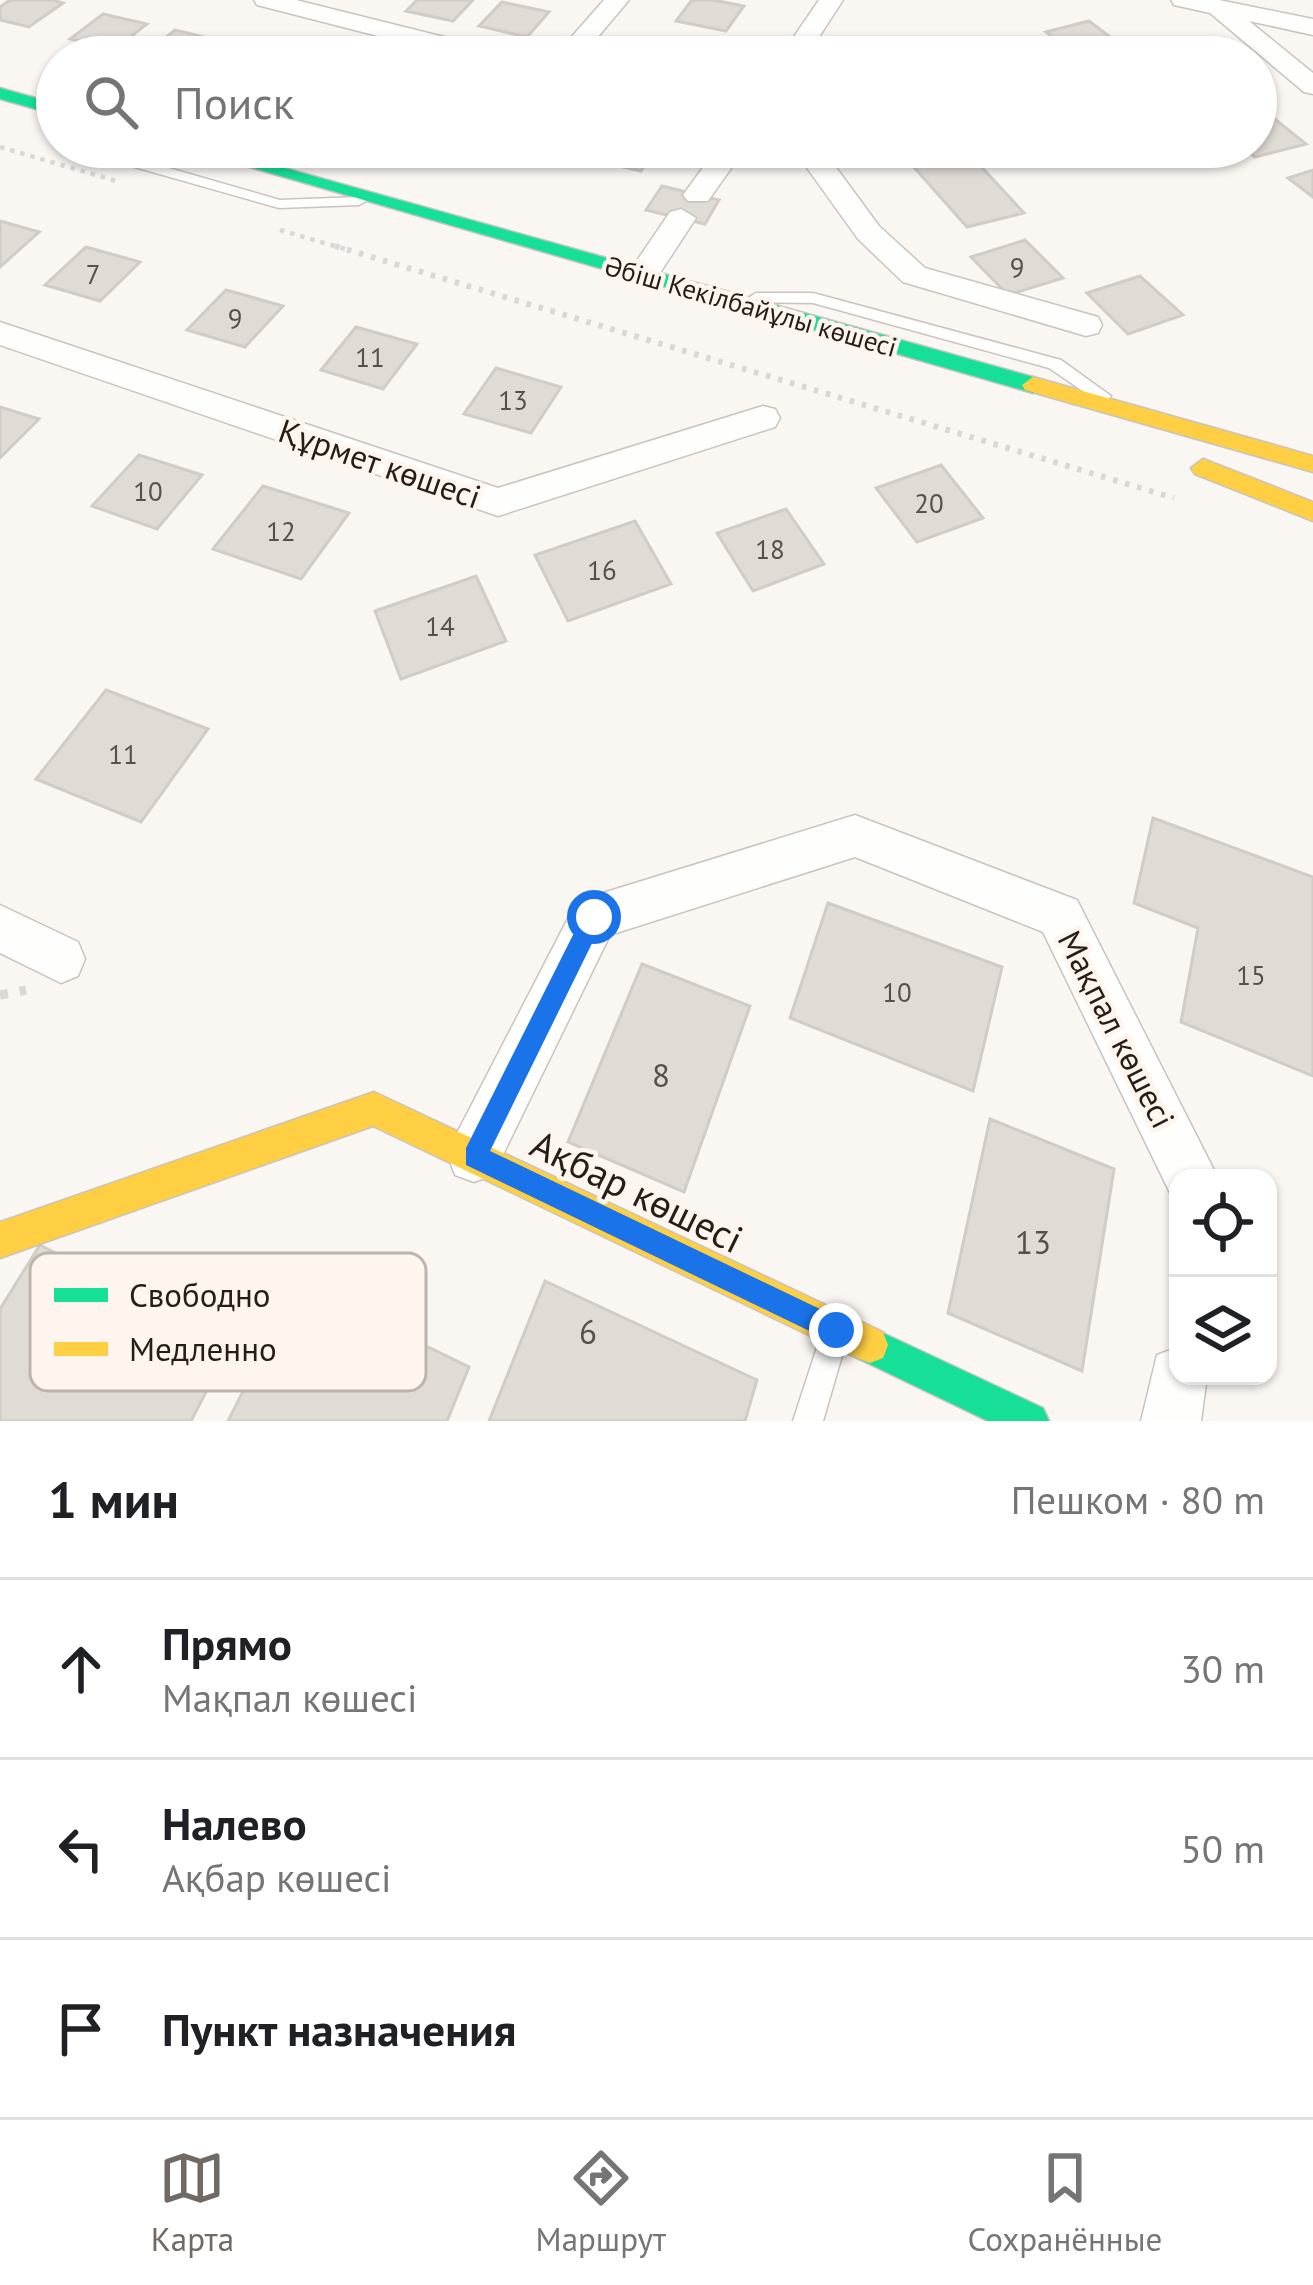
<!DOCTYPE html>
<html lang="ru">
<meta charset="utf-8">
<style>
body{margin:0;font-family:"PT Sans",sans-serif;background:#f2f2f2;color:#202124}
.controls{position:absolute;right:36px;bottom:36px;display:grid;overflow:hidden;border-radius:24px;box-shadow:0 3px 9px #0004}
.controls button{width:108px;height:108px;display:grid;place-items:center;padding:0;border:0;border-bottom:3px solid #e0e0e0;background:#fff;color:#202124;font:60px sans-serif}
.stop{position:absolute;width:36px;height:36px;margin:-27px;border:9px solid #1a73e8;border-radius:50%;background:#fff}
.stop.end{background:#1a73e8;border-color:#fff;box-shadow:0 3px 12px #0008}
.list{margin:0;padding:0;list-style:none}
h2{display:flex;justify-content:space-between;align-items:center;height:156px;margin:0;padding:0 48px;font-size:51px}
h2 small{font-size:39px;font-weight:400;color:#757577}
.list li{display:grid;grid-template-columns:78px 1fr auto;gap:36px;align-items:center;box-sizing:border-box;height:180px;padding:0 48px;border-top:3px solid #e0e0e0}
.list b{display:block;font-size:45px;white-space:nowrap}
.list p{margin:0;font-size:39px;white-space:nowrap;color:#757577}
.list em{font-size:39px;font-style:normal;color:#757577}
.icon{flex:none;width:66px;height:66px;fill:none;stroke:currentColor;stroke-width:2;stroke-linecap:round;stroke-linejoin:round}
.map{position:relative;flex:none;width:1313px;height:1421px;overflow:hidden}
.search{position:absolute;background:#fff;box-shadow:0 3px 9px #0004;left:36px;right:36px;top:36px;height:132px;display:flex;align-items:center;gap:30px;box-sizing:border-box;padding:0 42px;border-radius:66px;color:#757577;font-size:45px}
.sheet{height:696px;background:#fff}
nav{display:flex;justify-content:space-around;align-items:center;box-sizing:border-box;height:168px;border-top:3px solid #e0e0e0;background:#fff;font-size:33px;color:#757577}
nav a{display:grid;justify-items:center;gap:6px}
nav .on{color:#706964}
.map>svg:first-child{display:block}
</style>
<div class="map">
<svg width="1313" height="1421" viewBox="0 0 1313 1421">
<rect width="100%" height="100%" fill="#faf6f2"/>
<path fill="#e1dbd6" stroke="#d2ccc7" stroke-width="3" d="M10,0H52L63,3L29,27L0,20V7Z
M417,0H473L453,21L406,11Z
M692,0H713L744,6L726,31L676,21Z
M502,2L549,12L527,37L479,26Z
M103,14L147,24L115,49L70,39Z
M1089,21L1122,46L1078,57L1046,32Z
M175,30L220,41L201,57L143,56Z
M659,41L710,52L707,57H647Z
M1185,46L1199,57H1138Z
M1256,104L1306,144L1255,157L1243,147H1256Z
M593,147H657L641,171L585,158Z
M896,147H963L1024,213L967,227Z
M1313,170V197L1288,178Z
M662,186L719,200L705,224L646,210Z
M0,221L39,232L0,267Z
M1025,240L1063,278L1008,295L971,257Z
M86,247L140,262L100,301L45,285Z
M1140,276L1183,315L1128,334L1087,293Z
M226,290L283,306L245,347L187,330Z
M356,327L417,344L383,389L321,370Z
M496,368L561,387L531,433L464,414Z
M0,407L39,419L0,458Z
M139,455L202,475L157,529L92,506Z
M941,465L983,518L917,542L876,488Z
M263,486L349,513L301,579L213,549Z
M786,509L824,564L753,591L717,533Z
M635,521L671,584L568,621L535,555Z
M476,576L506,641L401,679L375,611Z
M106,690L208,729L141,822L36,779Z
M1153,818L1313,877V1076L1181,1022L1198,928L1134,903Z
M828,903L1002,967L973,1091L790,1018Z
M642,964L750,1006L684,1192L568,1142Z
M990,1119L1114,1169L1082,1371L948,1313Z
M40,1245L231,1344L191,1421H0V1309Z
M545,1281L757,1380L745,1421H489Z
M298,1283L469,1367L447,1421H228Z"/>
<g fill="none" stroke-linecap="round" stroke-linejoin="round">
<defs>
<path id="lane" d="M113,147H128L141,160L280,200L359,197L366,201L359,205L279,208L131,166Z
M756,293H813L1061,360L1111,396L1108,400H1096L1049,368L813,303L750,302L748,298Z
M832,1328L842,1332L846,1342L823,1421H793L822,1332Z"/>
<path id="street" d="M254,0H296L500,51L504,57H460L257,5Z
M604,0H629L581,57H554Z
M819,0H843L806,57H780Z
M1171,0H1219L1313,19V35L1249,21L1313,73V94L1304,92L1210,13L1174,5Z
M718,147H746L708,201H688L683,195Z
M792,147H821L879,226L925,268L1098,317L1102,325L1098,333L1086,336L903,282L858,239Z
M681,209L696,218L654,282H632L627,275L632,268L670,212Z
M0,322L498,488L763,406L775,409L780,418L775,427L498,516L0,345Z
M855,815L1077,900L1218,1178H1178V1199L1172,1197L1043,932L855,857L610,935L493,1175L474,1182L455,1175L448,1156L455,1137L577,901Z
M0,905L78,942L85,959L78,976L61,983L0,953Z
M1178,1347V1376H1207L1201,1421H1141L1157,1355Z"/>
<path id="fast" d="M0,88L57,104V115L0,99Z
M180,147H209L1033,377L1044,385L1033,393Z
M870,1327L1043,1408L1049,1421H988L857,1358L852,1345L857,1332Z"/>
<path id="slow" d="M1033,377L1313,456V472L1025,390L1022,385Z
M1203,459L1313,502V521L1195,474L1191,468Z
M374,1092L883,1332L888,1345L883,1358L870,1363L857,1358L373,1126L0,1258V1222Z"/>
</defs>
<use href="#lane" stroke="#cac4bf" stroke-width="3"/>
<use href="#street" stroke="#cac4bf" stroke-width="3"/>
<use href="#fast" stroke="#cac4bf" stroke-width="3"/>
<use href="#slow" stroke="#cac4bf" stroke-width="3"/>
<path stroke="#dad8d7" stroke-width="4.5" stroke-dasharray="4.5 6" stroke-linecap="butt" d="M0,147L116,181
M280,230L345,249"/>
<path stroke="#dad8d7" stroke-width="6" stroke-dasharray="4.5 8" stroke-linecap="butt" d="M335,246L1174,498"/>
<path stroke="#dad8d7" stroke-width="9" stroke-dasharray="8 12" stroke-linecap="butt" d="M0,995L26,990"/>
<use href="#lane" fill="#fefefd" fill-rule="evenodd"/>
<use href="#street" fill="#fefefd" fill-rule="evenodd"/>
<use href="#fast" fill="#16e098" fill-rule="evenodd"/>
<use href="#slow" fill="#ffcf43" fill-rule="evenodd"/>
</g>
<path fill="#1a73e8" d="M594,906L605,917L490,1151L845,1321L849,1330L845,1339L836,1343L826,1339L466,1165V1148L586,909Z"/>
<g text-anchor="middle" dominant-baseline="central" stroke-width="9" stroke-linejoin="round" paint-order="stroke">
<g font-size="27" fill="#57504a">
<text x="1017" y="267">9</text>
<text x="93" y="274">7</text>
<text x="235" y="318">9</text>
<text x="370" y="357">11</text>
<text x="513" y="400">13</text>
<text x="148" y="491">10</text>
<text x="929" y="503">20</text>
<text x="281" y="531">12</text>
<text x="770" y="549">18</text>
<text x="602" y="570">16</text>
<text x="440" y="626">14</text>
<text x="123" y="754">11</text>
<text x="1251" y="975">15</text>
<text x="897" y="992">10</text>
</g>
<g font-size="27" fill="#251d17" stroke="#fef5ee">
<text transform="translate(751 306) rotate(16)">Әбіш Кекілбайұлы көшесі</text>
</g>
<g font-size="33" fill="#251d17" stroke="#fef5ee">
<text transform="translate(380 463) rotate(19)">Құрмет көшесі</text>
<text transform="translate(1117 1029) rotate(63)">Мақпал көшесі</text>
</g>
<g font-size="33" fill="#57504a">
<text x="661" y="1074">8</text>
<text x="1033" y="1241">13</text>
<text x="588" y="1331">6</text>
</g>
<g font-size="39" fill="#251d17" stroke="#fef5ee">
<text transform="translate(637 1191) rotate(26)">Ақбар көшесі</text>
</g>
</g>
<rect x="30" y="1253" width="396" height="138" rx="18" fill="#fef5ee" stroke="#bdb4ae" stroke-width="3"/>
<rect x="54" y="1288" width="54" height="14" fill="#16e098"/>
<rect x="54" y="1342" width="54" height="14" fill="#ffcf43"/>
<g font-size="33" fill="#251d17">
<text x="129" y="1307">Свободно</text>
<text x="129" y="1361">Медленно</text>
</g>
</svg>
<div class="controls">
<button><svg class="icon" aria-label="locate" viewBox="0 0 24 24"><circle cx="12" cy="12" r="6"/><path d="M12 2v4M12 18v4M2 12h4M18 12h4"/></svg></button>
<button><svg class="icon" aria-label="layers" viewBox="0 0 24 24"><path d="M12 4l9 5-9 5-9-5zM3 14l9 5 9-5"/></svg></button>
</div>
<div class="stop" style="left:594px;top:917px"></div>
<div class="stop end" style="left:836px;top:1330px"></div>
<div class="search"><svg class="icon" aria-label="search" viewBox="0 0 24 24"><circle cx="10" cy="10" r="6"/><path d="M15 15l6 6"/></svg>Поиск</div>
</div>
<section class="sheet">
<h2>1 мин<small>Пешком · 80 m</small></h2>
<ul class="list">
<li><svg class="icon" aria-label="ahead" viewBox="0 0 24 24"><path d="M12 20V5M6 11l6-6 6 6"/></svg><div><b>Прямо</b><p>Мақпал көшесі</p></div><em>30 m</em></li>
<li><svg class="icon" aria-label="left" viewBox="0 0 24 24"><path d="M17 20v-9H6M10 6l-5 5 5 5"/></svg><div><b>Налево</b><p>Ақбар көшесі</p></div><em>50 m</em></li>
<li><svg class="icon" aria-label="arrive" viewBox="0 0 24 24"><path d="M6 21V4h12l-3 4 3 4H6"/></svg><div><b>Пункт назначения</b></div></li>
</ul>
</section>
<nav>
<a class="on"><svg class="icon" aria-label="map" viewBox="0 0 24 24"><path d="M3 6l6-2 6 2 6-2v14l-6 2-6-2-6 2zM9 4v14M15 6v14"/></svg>Карта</a>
<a><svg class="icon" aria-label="directions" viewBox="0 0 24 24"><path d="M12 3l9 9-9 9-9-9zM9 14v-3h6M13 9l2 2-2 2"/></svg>Маршрут</a>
<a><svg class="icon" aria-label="saved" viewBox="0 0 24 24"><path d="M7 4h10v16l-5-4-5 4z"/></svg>Сохранённые</a>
</nav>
